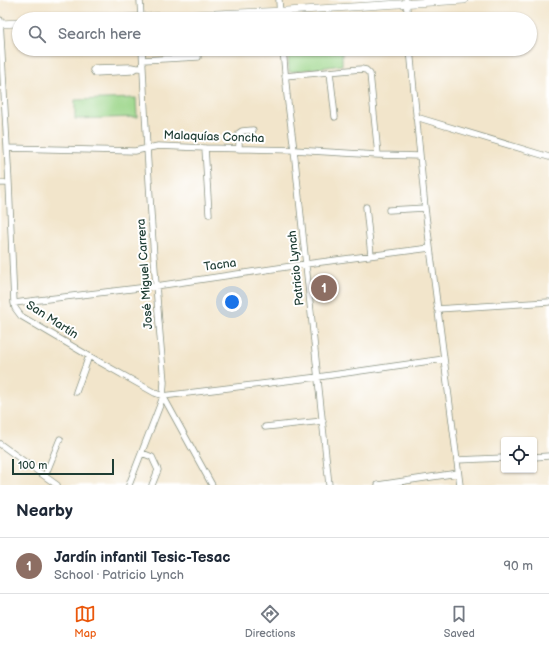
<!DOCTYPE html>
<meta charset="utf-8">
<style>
body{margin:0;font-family:"Balsamiq Sans",sans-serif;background:#f2f2f3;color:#1f2937}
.controls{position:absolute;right:12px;bottom:12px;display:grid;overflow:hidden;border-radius:4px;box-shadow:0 1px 3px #0004}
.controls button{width:36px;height:36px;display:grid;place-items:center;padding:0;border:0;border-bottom:1px solid #e0e1e3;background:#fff;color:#1f2937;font:20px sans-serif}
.scale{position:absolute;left:12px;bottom:10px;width:102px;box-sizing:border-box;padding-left:4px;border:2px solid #1f3d34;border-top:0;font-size:11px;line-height:14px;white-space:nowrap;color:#1f3d34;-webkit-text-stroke:3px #fff;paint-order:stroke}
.you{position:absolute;left:232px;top:302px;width:14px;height:14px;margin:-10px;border:3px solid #fff;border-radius:50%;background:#1a73e8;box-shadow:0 0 0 6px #1a73e833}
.badge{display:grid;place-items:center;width:26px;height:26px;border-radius:50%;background:#ea580c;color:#fff;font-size:13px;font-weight:700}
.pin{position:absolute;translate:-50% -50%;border:2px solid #fff;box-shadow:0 1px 4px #0006}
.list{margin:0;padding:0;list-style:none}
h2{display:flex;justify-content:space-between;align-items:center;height:52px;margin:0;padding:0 16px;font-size:17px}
h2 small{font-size:13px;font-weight:400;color:#747a83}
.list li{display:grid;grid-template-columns:26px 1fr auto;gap:12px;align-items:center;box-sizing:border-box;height:56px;padding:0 16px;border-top:1px solid #e0e1e3}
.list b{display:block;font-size:15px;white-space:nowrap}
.list p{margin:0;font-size:13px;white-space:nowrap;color:#747a83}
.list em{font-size:13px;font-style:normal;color:#747a83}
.icon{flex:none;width:22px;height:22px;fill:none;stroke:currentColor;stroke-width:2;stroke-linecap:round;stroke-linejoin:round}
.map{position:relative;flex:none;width:549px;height:485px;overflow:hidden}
.search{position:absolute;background:#fff;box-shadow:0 1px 3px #0004;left:12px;right:12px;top:12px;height:44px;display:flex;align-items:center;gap:10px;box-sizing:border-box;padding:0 14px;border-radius:22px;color:#747a83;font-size:15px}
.sheet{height:108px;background:#fff}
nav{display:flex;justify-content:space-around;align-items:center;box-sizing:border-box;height:56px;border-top:1px solid #e0e1e3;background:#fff;font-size:11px;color:#747a83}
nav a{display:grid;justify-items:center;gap:2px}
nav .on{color:#ea580c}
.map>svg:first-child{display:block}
</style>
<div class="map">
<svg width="549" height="485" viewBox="0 0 549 485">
<rect width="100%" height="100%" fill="#fff"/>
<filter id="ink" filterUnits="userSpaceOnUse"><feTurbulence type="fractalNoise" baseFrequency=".025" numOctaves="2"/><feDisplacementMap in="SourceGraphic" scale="8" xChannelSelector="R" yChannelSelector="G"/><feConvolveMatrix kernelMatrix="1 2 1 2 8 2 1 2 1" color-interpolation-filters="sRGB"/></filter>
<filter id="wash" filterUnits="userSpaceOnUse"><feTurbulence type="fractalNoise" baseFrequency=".012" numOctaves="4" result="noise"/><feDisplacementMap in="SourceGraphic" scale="16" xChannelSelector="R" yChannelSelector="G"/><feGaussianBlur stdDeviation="0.9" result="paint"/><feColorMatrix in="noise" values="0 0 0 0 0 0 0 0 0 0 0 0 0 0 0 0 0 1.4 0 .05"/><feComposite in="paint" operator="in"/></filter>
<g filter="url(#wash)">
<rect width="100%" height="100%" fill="#f2e5cb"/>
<path fill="#9cd68a" stroke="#5e8a5f" d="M298,49H342V65L289,72L288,50Z
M136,98L137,117L75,119V100Z"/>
</g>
<g filter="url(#ink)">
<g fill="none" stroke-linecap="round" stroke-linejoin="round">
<defs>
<path id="minor" d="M140,0L141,19
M279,0L280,19
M406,0L408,19
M0,20L9,183L14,303L15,308L21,316L89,356L155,393L163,396L318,377L444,359
M283,49L287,95L294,150L329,485
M410,49L425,208L460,485
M143,60L198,57
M136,68L131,71L95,73L93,70L95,68L131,67L136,68H143
M330,72L335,117
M285,76L361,69L366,70L370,74L378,155
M416,117L549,157
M7,148L135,151L158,146L205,148L294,150L378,155L420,156
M205,148L209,214
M239,149V133L242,131L253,130
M0,183H9
M366,207L371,255
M389,210L425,208
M14,303L156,286L306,264L430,248
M437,309L549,302
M76,392L89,356
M163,396L212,485
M265,427L323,421
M0,444L57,485
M142,453L152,457L158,470L152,485
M534,457L549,456
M457,460L504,458
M45,476L60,439
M129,485L160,405L163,396L164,382C154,271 147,160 142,49
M378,485L458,473"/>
<path id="tertiary" d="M101,19L286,11L464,0
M0,24L19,23"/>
</defs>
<use href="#minor" stroke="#889180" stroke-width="7"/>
<use href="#tertiary" stroke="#889180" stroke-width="8"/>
<use href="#minor" stroke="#fff" stroke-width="5.5"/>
<use href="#tertiary" stroke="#fff" stroke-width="7"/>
</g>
</g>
<g text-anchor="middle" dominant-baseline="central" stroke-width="4" stroke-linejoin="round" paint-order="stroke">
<g font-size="12" fill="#1f3d34" stroke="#fff">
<text transform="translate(214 137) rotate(2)">Malaquías Concha</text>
<text transform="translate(220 265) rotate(-8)">Tacna</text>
<text transform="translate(296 268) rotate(-96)">Patricio Lynch</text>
<text transform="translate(145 274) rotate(-94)">José Miguel Carrera</text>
<text transform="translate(52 320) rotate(33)">San Martín</text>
</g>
</g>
</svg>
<div class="controls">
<button><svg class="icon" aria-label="locate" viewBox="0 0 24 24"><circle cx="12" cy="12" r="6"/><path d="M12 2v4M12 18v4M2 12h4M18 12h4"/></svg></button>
</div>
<div class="scale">100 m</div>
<div class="you"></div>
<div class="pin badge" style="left:324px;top:288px;background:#8d6e63">1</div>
<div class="search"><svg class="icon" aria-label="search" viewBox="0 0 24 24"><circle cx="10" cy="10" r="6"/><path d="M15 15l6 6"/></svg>Search here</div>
</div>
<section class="sheet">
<h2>Nearby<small></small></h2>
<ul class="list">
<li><span class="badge" style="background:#8d6e63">1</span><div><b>Jardín infantil Tesic-Tesac</b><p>School · Patricio Lynch</p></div><em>90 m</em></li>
</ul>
</section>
<nav>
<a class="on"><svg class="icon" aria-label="map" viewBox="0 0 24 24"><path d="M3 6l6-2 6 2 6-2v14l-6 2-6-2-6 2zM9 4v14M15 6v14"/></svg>Map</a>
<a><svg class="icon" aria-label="directions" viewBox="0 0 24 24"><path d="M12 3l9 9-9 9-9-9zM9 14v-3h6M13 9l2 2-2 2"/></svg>Directions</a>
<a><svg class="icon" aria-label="saved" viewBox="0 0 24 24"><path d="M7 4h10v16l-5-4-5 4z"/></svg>Saved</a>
</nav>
